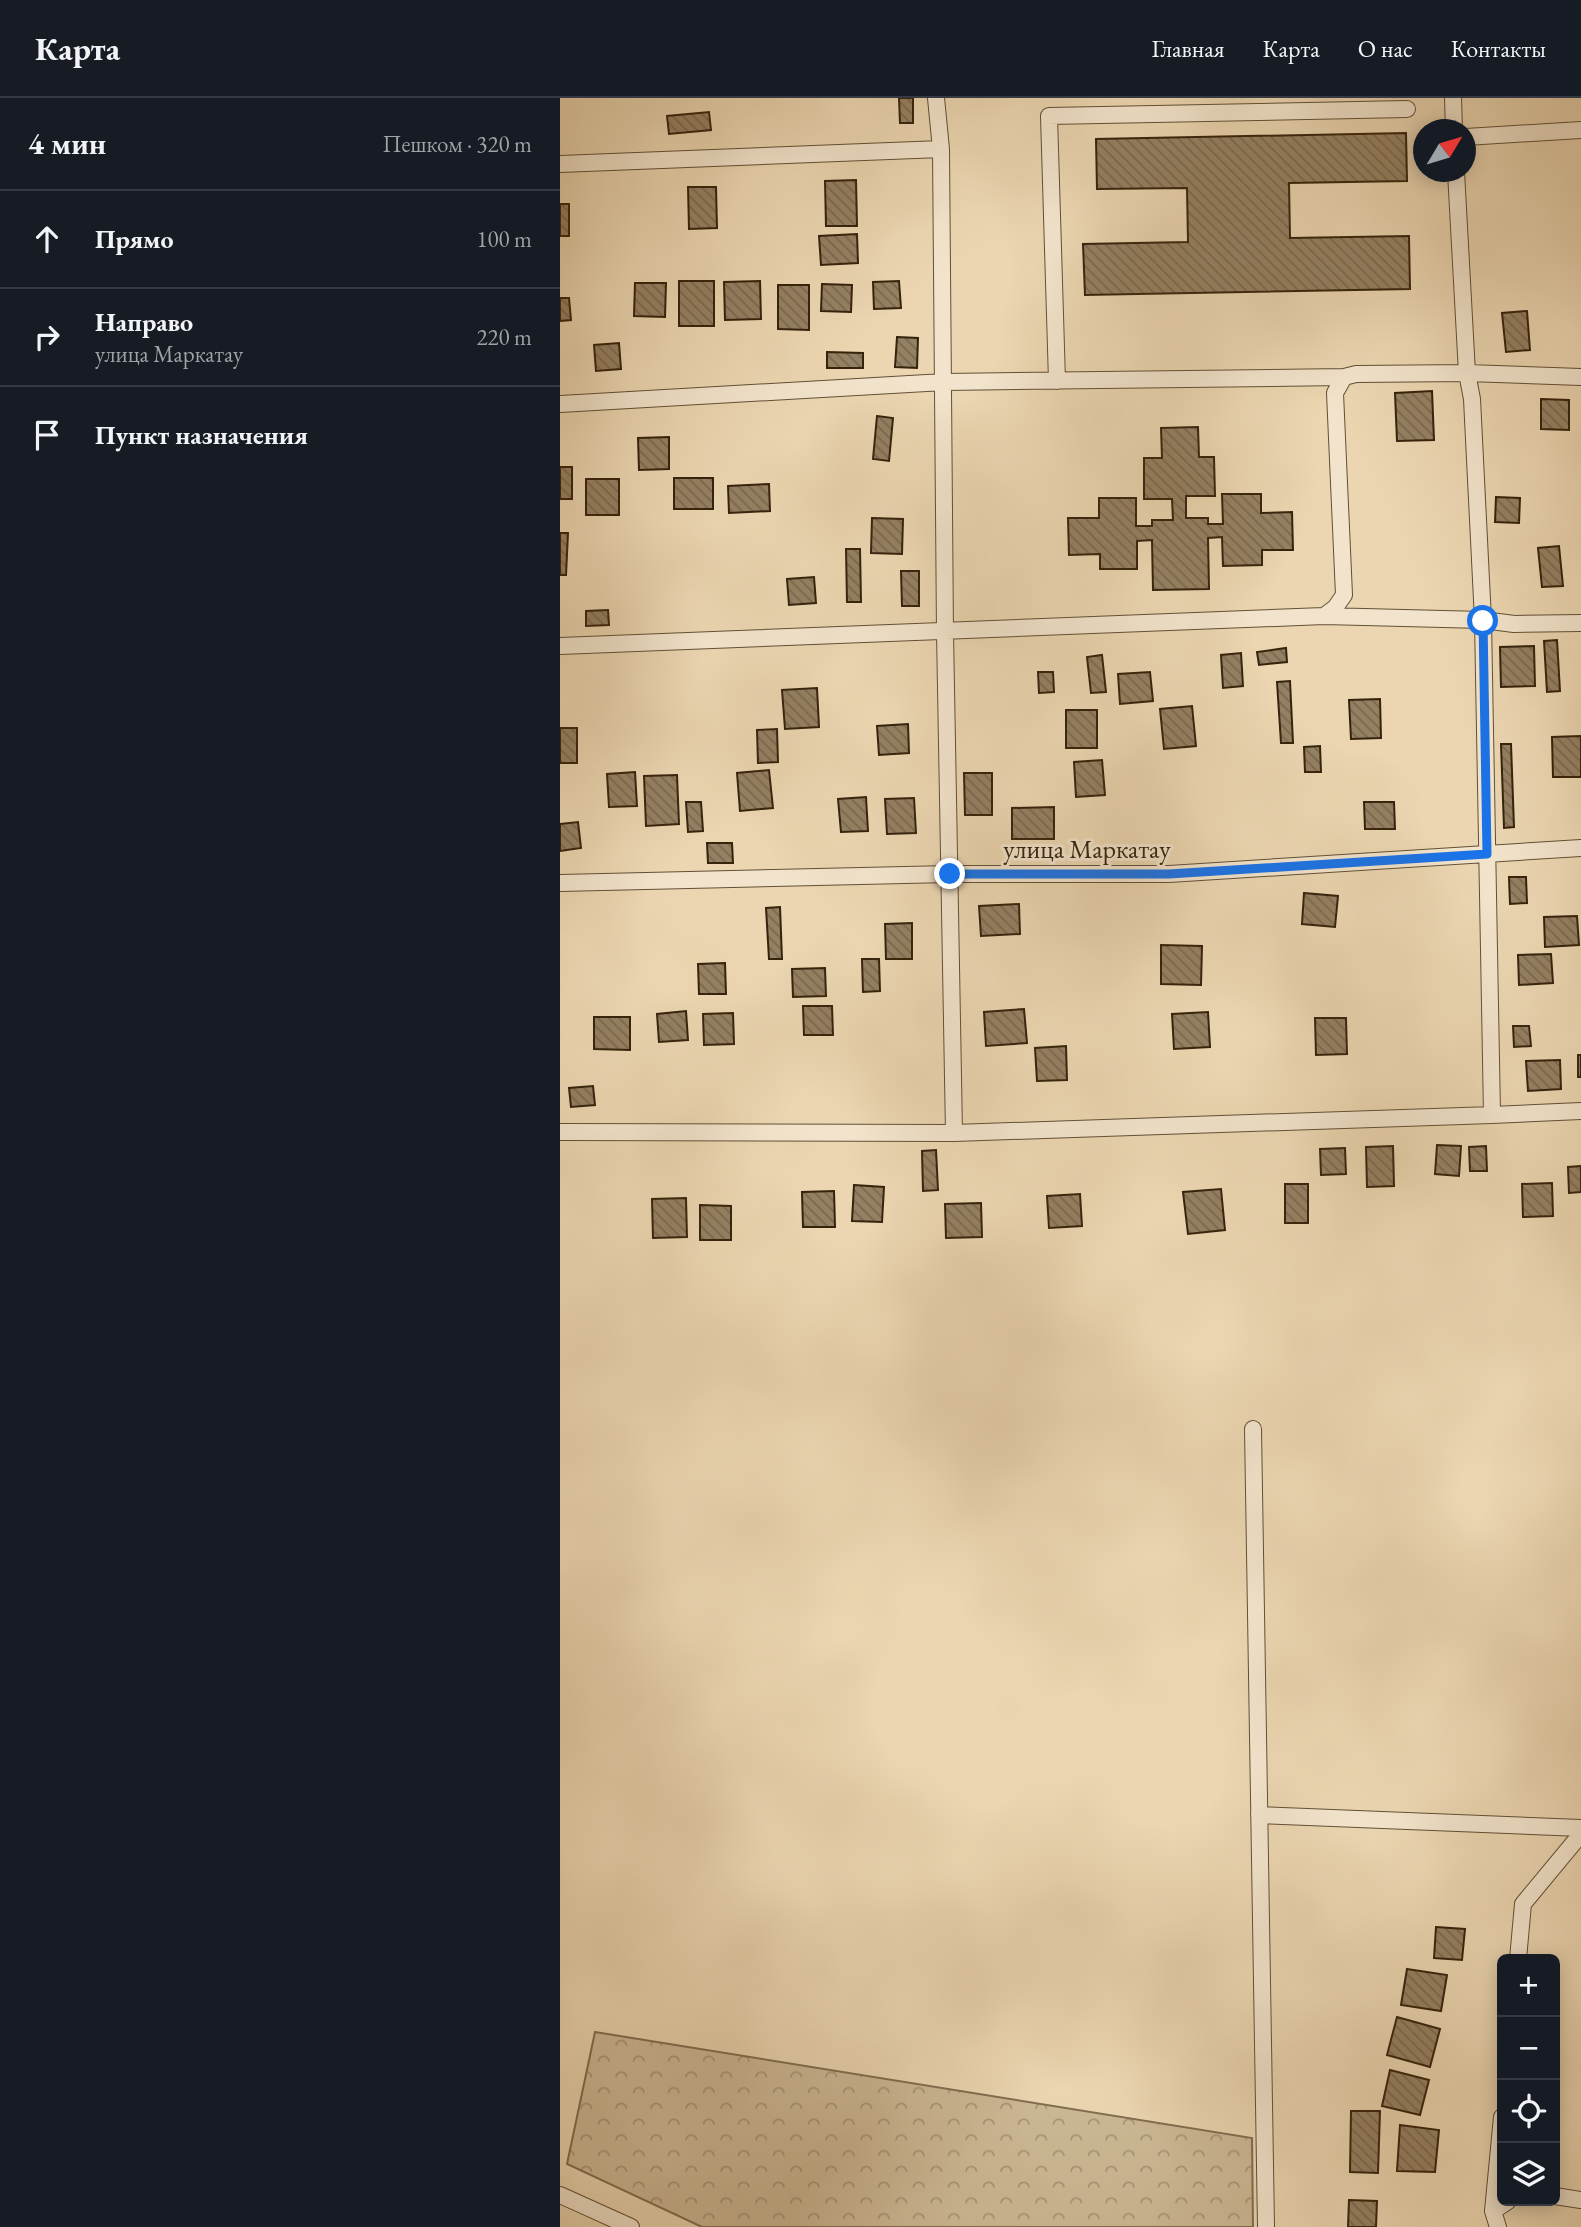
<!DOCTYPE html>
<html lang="ru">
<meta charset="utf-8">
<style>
body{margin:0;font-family:"EB Garamond",serif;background:#20242c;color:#f1f3f6}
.controls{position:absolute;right:21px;bottom:21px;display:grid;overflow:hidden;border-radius:10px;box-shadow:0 4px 18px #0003}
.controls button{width:63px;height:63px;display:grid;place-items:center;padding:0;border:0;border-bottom:2px solid #363941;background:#171b24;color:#f1f3f6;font:35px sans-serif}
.compass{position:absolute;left:853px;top:21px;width:63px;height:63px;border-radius:50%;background:#171b24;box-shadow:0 4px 18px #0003;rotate:52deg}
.stop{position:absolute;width:21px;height:21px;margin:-16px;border:5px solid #1a73e8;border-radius:50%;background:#fff}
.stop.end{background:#1a73e8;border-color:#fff;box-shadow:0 2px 7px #0008}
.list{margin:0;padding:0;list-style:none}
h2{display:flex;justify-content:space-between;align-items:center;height:91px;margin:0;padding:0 28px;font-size:30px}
h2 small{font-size:23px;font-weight:400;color:#9ea1a6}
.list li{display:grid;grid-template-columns:46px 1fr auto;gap:21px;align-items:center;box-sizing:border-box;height:98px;padding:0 28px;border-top:2px solid #363941}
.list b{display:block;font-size:26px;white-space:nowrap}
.list p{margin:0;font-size:23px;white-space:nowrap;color:#9ea1a6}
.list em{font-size:23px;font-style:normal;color:#9ea1a6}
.icon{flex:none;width:38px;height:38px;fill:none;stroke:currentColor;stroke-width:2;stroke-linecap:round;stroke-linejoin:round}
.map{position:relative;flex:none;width:1021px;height:2129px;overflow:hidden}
header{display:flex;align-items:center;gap:42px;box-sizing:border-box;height:98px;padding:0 35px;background:#171b24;border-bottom:2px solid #363941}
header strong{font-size:33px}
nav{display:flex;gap:38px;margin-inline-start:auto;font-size:24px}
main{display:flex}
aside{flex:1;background:#171b24}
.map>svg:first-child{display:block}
</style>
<header>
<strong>Карта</strong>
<nav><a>Главная</a><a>Карта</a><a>О нас</a><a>Контакты</a></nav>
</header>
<main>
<aside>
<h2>4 мин<small>Пешком · 320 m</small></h2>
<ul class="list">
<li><svg class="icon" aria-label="ahead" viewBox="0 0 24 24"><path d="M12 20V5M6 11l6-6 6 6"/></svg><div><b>Прямо</b></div><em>100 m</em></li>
<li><svg class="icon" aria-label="right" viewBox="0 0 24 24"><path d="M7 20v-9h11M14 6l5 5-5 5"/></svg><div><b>Направо</b><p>улица Маркатау</p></div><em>220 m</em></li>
<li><svg class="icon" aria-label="arrive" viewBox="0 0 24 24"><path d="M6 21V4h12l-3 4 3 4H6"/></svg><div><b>Пункт назначения</b></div></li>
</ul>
</aside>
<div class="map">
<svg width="1021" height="2129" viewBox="0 0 1021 2129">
<defs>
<pattern id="park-crowns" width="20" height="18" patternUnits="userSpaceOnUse" patternTransform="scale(1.75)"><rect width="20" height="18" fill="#ccb895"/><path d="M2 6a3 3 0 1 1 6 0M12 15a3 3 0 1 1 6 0" fill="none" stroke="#a69578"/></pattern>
<pattern id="building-back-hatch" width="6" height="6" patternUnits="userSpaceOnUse" patternTransform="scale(1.75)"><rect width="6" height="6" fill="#948062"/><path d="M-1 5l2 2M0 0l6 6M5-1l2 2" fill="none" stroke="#7a684f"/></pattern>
</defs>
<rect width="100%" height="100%" fill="#ebd6b1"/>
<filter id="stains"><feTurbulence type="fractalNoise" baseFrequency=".00286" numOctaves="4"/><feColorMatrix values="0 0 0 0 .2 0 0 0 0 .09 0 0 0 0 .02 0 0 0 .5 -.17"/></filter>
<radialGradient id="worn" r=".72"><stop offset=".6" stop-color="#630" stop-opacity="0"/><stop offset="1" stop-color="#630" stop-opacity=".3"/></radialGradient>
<path fill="url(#park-crowns)" stroke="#806e50" stroke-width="2" d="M35,1934L692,2040L693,2129H142L7,2066Z"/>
<path fill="url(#building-back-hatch)" stroke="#35230c" stroke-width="2" d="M339,0H353V25H340Z
M149,14L151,32L109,36L107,18Z
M846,35L847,83L729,85L730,140L849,138L850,191L525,197L523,146L628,144L627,90L537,91L536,41Z
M296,82L297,128H266L265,83Z
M128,89H156L157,130L129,131Z
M0,106H9V138H0Z
M297,136L298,165L261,167L259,138Z
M119,183H154V228H119Z
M200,183L201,221L165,222L164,184Z
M339,183L341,210L314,211L313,184Z
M75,185H106L105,219L74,218Z
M262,186L292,187L291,214L261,213Z
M218,187H249V232L218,231Z
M0,200H9L11,222L0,223Z
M967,213L970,252L946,254L942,215Z
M337,239L358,240L357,270L335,269Z
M59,245L61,271L36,273L34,247Z
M267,254L303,255V270H267Z
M872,293L874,342L837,343L835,295Z
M981,301L1009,302V332L981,331Z
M317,318L333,320L329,363L313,361Z
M638,329L639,359H654L655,398H626V420H648V426H663L662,396H701V415L732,414L733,452H702V467L663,468L662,439L648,440L649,491L593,492L592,442L577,443V471H540V456L509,457L508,420H539V400H576V428H592V422H613L612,401H584V360H602L601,330Z
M109,339V371L79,372L78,340Z
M0,369H12V401H0Z
M114,380H153V411H114Z
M26,381H59V417H26Z
M209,386L210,413L169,415L168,388Z
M936,399L960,400L959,425L935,424Z
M312,420L343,421L342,456L311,455Z
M0,435H8L6,477H0Z
M999,448L1003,488L982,489L978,450Z
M286,451H300L301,504H287Z
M341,473H359V508H342Z
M254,479L256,505L229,507L227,481Z
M48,512L49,527L26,528V513Z
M997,542L1000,593L987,594L984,543Z
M974,548L975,588L941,589L940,549Z
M726,550L727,564L699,567L697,554Z
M681,555L683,588L663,590L661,557Z
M542,557L546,594L531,595L527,559Z
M478,574H493L494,594L479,595Z
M590,574L593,603L560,606L558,576Z
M730,583L733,645H721L717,584Z
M257,590L259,629L225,631L222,592Z
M820,601L821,640L791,641L789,602Z
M632,608L636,648L604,651L600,611Z
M506,612H537V650H506Z
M348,626L349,655L319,657L317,628Z
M0,630H17V665H0Z
M217,631L218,664L198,665L197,632Z
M1021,638V679H993L992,639Z
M941,646H951L954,729L944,730Z
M760,648L761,674H745L744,649Z
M542,662L545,697L516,699L514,664Z
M209,672L213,710L180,713L177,675Z
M75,674L77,708L49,709L47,676Z
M404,675H432V717H405Z
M117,677L119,726L86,728L84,678Z
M306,699L308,733L281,734L278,701Z
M354,700L356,735L327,736L325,701Z
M126,704H141L143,733L128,734Z
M804,704H834L835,731H805Z
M494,709V741H452V710Z
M18,724L21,750L0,753V726Z
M147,745H172L173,765H148Z
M949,779H966L967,805L950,806Z
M744,795L778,798L775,829L742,826Z
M459,806L460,836L421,838L419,808Z
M220,809L222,861H209L206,810Z
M1017,818L1019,847L985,849L984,819Z
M352,825V861H326L325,826Z
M601,847L642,848L641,887L601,886Z
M991,856L993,885L959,887L958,857Z
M302,861H319L320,893L303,894Z
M165,865L166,896H139L138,866Z
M265,870L266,898L233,899L232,871Z
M243,908H272L273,937H244Z
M464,911L467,945L426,948L424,914Z
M126,913L128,942L99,944L97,916Z
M648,914L650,949L614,951L612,916Z
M173,915L174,946L144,947L143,916Z
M34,919H70V952L34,951Z
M755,920H786L787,956L756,957Z
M953,928H969L971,948L954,949Z
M506,948L507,982L477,983L475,950Z
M1018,957H1021V979H1018Z
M1000,962L1001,991L968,993L966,963Z
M33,988L35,1007L11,1009L9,990Z
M877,1047L901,1048L899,1078L875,1076Z
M833,1048L834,1088L807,1089L806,1049Z
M926,1048L927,1073H910L909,1049Z
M785,1050L786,1076L761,1077L760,1051Z
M376,1052L378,1092L363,1093L362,1053Z
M1021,1068V1094L1009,1095L1008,1069Z
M992,1085L993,1118L963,1119L962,1086Z
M725,1086H748V1125H725Z
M294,1087L324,1089L322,1124L292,1123Z
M661,1091L665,1132L628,1136L623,1094Z
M274,1093L275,1129H243L242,1094Z
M520,1096L522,1128L489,1130L487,1098Z
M126,1100L127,1139L93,1140L92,1101Z
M421,1105L422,1139L386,1140L385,1106Z
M140,1107L171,1108V1142H140Z
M876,1829L905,1831L902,1862L874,1860Z
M847,1871L887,1877L881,1913L841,1907Z
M837,1919L880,1931L870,1969L827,1957Z
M830,1972L869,1982L860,2017L822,2008Z
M791,2013H820L818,2075L790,2074Z
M840,2027L879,2032L875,2074L837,2073Z
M789,2102L817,2103L816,2129H788Z"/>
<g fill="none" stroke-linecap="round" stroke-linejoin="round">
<defs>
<path id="minor" d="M376,0L381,51L385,534L394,1035
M893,0L894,32
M906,39L1021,32
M0,66L381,51
M896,74L907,275L1021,279
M497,283L489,18L847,11
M0,306L384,284L784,279
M0,548L764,518L775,510L784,497L775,295L784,279L796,276L907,275L912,301L923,522L954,526L1021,525
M0,785L389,776H609L1021,750
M932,1017L1021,1013
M0,1034L394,1035L932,1017L923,522L764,518
M693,1331L706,2129
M699,1717L1021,1730
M958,1861L963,1806L1021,1736
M0,2097L71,2129
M995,2098L1021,2102
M933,2113L942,2019
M938,2129L933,2113L948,2103"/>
</defs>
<use href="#minor" stroke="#625035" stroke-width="18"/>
<use href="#minor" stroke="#f2e4cc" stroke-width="16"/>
</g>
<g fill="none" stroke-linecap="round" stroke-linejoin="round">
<path stroke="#1a73e8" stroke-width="9" d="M390,776H609L927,756L923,523"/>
</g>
<g text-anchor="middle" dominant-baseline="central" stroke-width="6" stroke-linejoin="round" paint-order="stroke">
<g font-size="26" fill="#35230c" stroke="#f2e4cc">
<text x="527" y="751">улица Маркатау</text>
</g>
</g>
<rect width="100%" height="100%" filter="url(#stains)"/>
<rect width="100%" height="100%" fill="url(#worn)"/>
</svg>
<div class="controls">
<button>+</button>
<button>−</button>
<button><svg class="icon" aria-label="locate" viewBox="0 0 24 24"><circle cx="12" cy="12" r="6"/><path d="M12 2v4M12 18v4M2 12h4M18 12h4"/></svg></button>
<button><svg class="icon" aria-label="layers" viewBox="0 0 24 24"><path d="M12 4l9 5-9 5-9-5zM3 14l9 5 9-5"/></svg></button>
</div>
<svg class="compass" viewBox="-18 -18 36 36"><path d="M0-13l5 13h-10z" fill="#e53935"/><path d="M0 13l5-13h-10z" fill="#9ea1a6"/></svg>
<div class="stop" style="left:923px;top:523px"></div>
<div class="stop end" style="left:390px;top:776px"></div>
</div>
</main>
